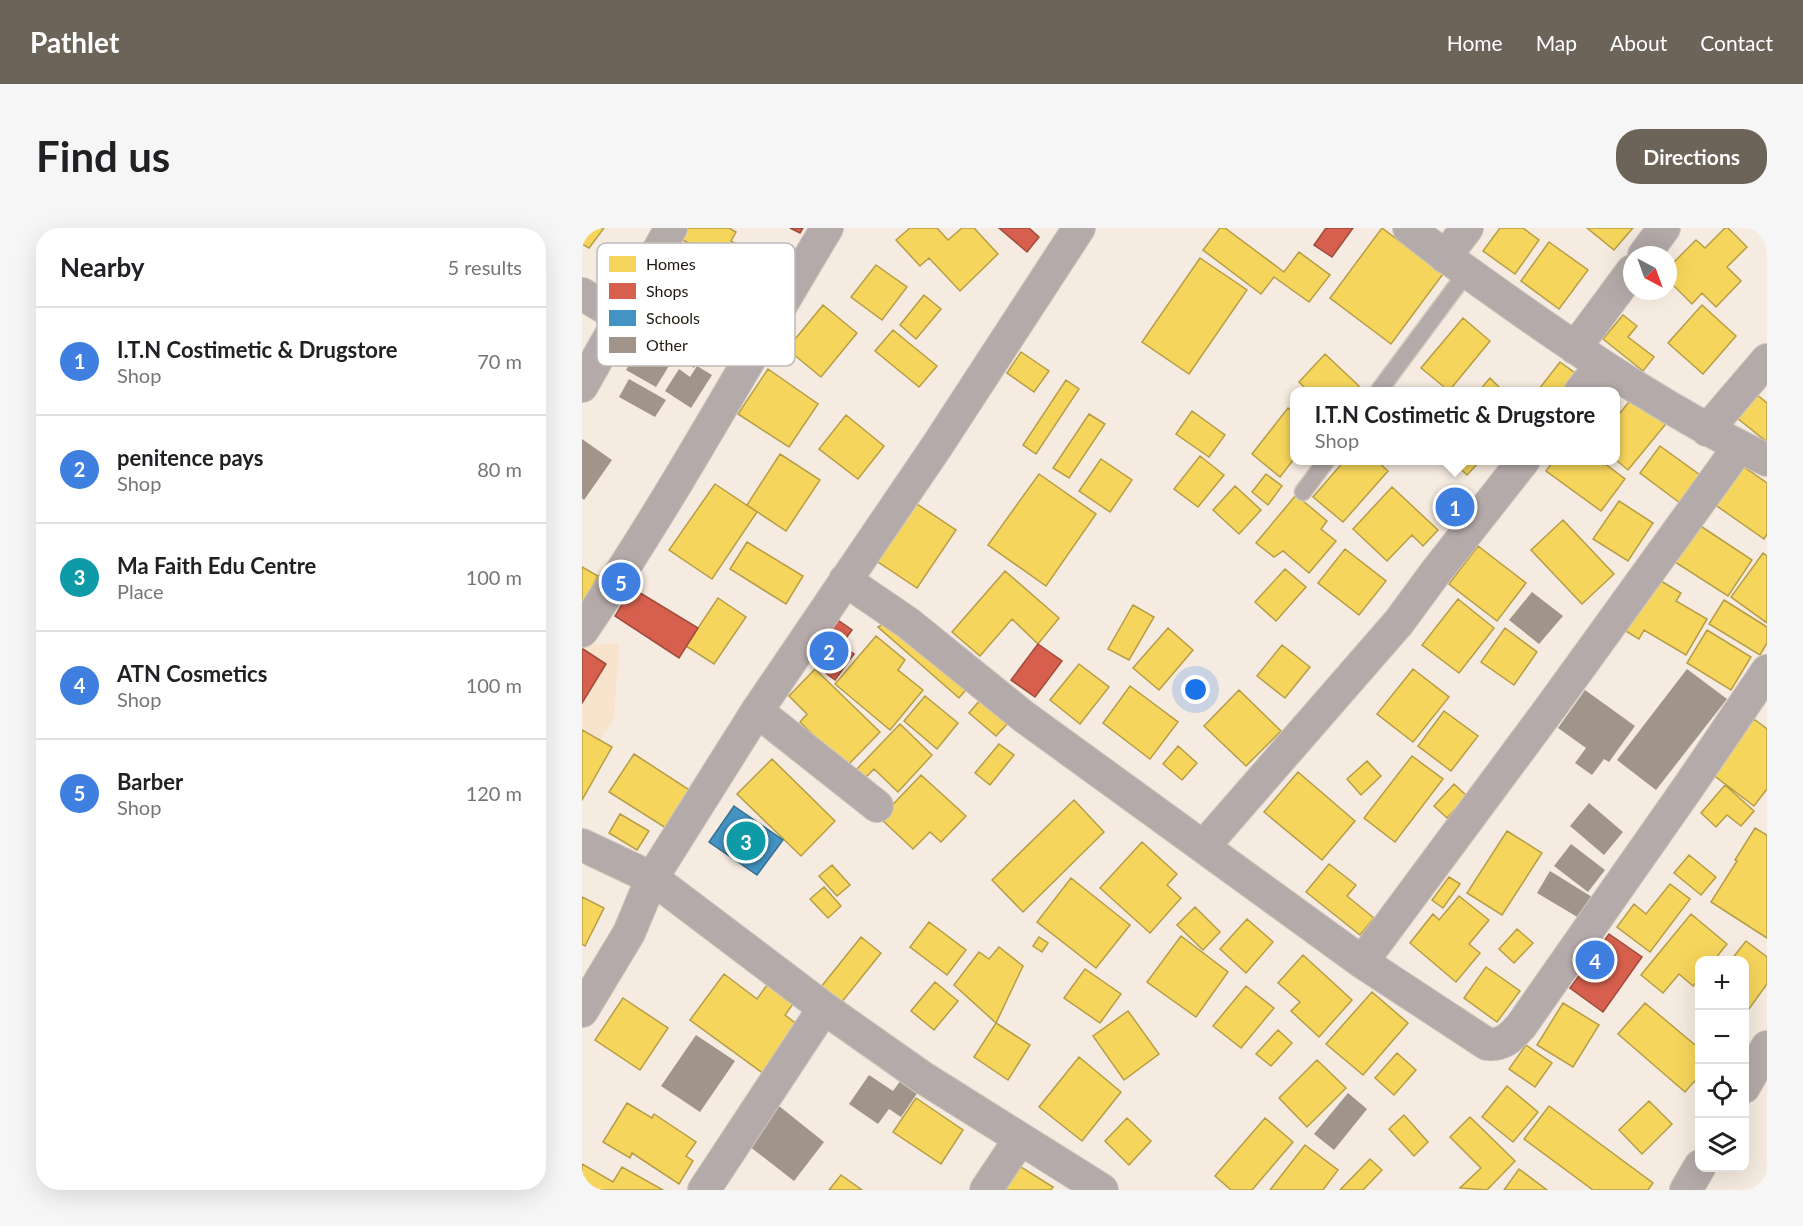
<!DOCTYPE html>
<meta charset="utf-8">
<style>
body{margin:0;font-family:Lato,sans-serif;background:#f6f6f6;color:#202124}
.controls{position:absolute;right:18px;bottom:18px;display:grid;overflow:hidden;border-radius:12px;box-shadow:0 6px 24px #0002}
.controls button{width:54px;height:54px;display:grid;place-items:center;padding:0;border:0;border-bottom:2px solid #e0e0e0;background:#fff;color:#202124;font:30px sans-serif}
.compass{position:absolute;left:1041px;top:18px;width:54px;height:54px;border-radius:50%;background:#fff;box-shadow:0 6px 24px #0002;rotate:139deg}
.you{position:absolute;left:614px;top:462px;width:21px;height:21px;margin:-15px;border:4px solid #fff;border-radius:50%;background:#1a73e8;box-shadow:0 0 0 9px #1a73e833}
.badge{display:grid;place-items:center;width:39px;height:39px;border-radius:50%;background:#6c6359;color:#fff;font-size:20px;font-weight:700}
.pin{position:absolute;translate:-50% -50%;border:3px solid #fff;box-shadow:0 2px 6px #0006}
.popup{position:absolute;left:708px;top:159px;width:330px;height:78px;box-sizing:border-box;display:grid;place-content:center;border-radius:12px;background:#fff;filter:drop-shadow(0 2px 4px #0005);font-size:20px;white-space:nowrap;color:#757577}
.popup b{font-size:22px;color:#202124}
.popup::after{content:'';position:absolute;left:50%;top:100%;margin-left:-12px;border:12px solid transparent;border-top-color:#fff}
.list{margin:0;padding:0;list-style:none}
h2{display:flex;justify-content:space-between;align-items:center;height:78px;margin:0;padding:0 24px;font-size:26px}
h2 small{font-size:20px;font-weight:400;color:#757577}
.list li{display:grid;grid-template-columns:39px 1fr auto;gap:18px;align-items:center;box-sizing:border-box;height:108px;padding:0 24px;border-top:2px solid #e0e0e0}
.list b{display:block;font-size:22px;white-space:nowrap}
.list p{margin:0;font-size:20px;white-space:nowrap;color:#757577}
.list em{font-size:20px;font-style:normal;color:#757577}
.icon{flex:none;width:33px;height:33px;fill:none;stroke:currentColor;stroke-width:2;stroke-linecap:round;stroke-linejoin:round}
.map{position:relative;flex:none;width:1185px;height:962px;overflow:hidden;border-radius:24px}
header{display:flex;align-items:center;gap:36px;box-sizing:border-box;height:84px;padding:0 30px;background:#6c6359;color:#fff}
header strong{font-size:28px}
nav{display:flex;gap:33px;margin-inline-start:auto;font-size:21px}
.intro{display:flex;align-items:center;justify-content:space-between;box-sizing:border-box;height:144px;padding:0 36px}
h1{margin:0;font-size:42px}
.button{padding:15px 27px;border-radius:24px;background:#6c6359;color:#fff;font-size:21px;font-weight:700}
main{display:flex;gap:36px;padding:0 36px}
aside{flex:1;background:#fff;border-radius:24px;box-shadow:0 6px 24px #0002}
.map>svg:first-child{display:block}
</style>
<header>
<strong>Pathlet</strong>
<nav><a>Home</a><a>Map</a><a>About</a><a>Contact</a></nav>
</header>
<div class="intro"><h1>Find us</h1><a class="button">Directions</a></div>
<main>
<aside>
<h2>Nearby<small>5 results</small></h2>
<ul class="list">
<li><span class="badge" style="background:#3f7fe0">1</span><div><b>I.T.N Costimetic &amp; Drugstore</b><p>Shop</p></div><em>70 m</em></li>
<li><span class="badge" style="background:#3f7fe0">2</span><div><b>penitence pays</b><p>Shop</p></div><em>80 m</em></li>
<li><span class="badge" style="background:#0f9aa8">3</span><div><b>Ma Faith Edu Centre</b><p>Place</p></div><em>100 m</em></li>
<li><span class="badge" style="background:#3f7fe0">4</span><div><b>ATN Cosmetics</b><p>Shop</p></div><em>100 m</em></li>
<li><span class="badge" style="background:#3f7fe0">5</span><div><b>Barber</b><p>Shop</p></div><em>120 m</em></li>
</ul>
</aside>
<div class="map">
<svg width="1185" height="962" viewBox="0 0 1185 962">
<rect width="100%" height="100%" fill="#f6ebe0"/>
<path fill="#f8e4cd" d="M37,416L32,491L0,539V417Z"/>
<path fill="#f6d55c" stroke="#b69d46" stroke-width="1.5" d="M0,0H22L7,20L0,16Z
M101,0H147L154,4L149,13L188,36L176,56L96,9Z
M328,0H355L366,12L380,0H392L416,26L378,63L347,30L338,38L314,12Z
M638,0H643L702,44L717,24L748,47L727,74L692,49L679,66L621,22Z
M800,0L861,46L809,116L748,70Z
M918,0H941L957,12L933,46L901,23Z
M1005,0H1051L1032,22Z
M1143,0H1146L1165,19L1145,39L1159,53L1134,79L1120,65L1110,76L1086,52V40L1114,12L1123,20Z
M967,14L1006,42L977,81L939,53Z
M618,30L665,62L607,146L560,114Z
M294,37L325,59L300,92L269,69Z
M342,67L359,81L334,111L318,97Z
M121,68L146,84L135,102L109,87Z
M241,77L275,105L239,149L205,121Z
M1120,77L1154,108L1121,146L1086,115Z
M1041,87L1055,98L1046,109L1072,129L1061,143L1021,111Z
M881,90L908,113L867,163L839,140Z
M311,102L355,138L337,159L293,123Z
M439,124L467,143L452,164L425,145Z
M743,126L777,158L772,164H727L717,154Z
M978,134L993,145L979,164H959L957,161Z
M186,141L236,176L207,219L156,186Z
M908,150L922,164H896Z
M484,152L497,161L454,226L441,217Z
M1054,165L1087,192L1046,242L1034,232V190Z
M1174,166L1185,175V214L1155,190Z
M706,180L712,185V231L698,249L670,226Z
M610,183L643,207L627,229L594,206Z
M507,186L523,196L487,250L471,240Z
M264,187L302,218L276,251L237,221Z
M1078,218L1118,247L1098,275L1058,245Z
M198,226L238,252L204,303L165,277Z
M618,228L642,247L616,279L592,261Z
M519,231L550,252L528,284L497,263Z
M763,232H794L806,243L761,294L731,269Z
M869,232H899L885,247Z
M972,232H1018L1043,251L1019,283L964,243Z
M1159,237L1185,255V306L1182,311L1132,276Z
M457,246L514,286L464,358L406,317Z
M684,246L700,258L686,277L670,264Z
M133,256L175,284L130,351L87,322Z
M653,258L679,282L657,306L631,282Z
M810,259L856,302L841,318L830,307L805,333L771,301Z
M714,267L745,293L739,301L754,313L727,345L701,323L692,329L674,315Z
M1037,273L1071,295L1046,333L1011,311Z
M332,274L374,302L335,360L293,332Z
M981,292L1032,346L1000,376L949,322Z
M1117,297L1170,332L1146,368L1093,334Z
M165,314L221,348L204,376L148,341Z
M896,318L944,355L915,393L867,356Z
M763,321L804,353L777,387L736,355Z
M1181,325L1185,328V395L1149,369Z
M0,339L16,348L0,377Z
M703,341L724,359L694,393L673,374Z
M423,343L477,390L456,416L430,391L398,428L370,404Z
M1074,350L1099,365L1094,373L1125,391L1104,427L1062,402L1057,411L1042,402Z
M136,370L164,389L132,436L104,418Z
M876,371L912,400L877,445L840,417Z
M1142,372L1185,399V415L1178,427L1127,396Z
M551,377L572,389L547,432L526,421Z
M309,391L387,458L377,470L296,399Z
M586,400L611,422L577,462L551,440Z
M923,400L955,424L932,457L899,434Z
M1125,402L1169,429L1149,462L1105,435Z
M294,408L323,432L316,442L341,462L308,502L253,456Z
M700,417L728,439L703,470L675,448Z
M497,436L527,459L498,496L468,472Z
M233,441L298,504L264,539L218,494L225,486L207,468Z
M831,441L867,469L831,514L795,486Z
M548,458L596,494L568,531L521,495Z
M657,462L699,503L664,538L622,498Z
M343,468L376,495L355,521L322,493Z
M399,471L426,495L414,508L387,485Z
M862,483L896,508L869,543L836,518Z
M1172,491L1185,501V561L1172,578L1130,546Z
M318,496L350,527L316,564L292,541L281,552L272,544Z
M0,502L30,519L0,572Z
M417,516L432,527L408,557L393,545Z
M596,518L615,535L600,552L581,536Z
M52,526L112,565L87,602L27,564Z
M830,528L861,551L813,614L782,590Z
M190,531L253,593L219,628L155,566Z
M785,533L799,548L779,567L765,551Z
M716,544L773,593L740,632L682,584Z
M339,547L384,588L359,614L348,604L331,621L298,590Z
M872,556L885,568L865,590L852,578Z
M1143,557L1172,583L1159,598L1145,587L1134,599L1119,585Z
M492,572L522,604L441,684L410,652Z
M38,586L67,603L55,622L27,605Z
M1173,600L1185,607V710L1129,674L1155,633L1153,632Z
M925,603L960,625L920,687L885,665Z
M560,614L595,646L585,657L599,670L568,705L518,660Z
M1107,627L1134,649L1119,667L1092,645Z
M747,636L774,657L765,668L792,690L778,707L724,664Z
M250,637L268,657L255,668L237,648Z
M867,649L878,656L861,680L850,672Z
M489,650L548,697L514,740L455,694Z
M1088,656L1108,671L1068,724L1035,699L1052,676L1064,686Z
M242,659L259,678L246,690L228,671Z
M877,668L907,692L887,716L898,725L874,754L828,715L851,686L857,692Z
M0,669L22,680L3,718L0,716Z
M613,679L638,704L621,722L595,697Z
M1109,686L1145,716L1132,732H1118V750L1111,758L1097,746L1081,765L1059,747Z
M665,691L691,714L664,745L638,721Z
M347,694L384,722L365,747L328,719Z
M935,701L951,715L932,735L917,721Z
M599,708L646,744L614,789L565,754Z
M279,709L299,725L259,775L239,759Z
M457,709L466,715L460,724L451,718Z
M1164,713L1185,729V756L1164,785L1162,732H1149Z
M417,719L441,738L414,795L372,757L397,724L407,731Z
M721,727L770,772L737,809L709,783L718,774L696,755Z
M904,739L938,763L915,794L882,770Z
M503,741L539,766L518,795L482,770Z
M142,746L175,771L185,757L211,776L203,787L217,798L182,846L108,792Z
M353,754L376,773L352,802L329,783Z
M664,758L692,780L659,820L631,798Z
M790,764L826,795L781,847L744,816Z
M41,770L86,800L58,842L13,812Z
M981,775L1017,797L991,839L955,817Z
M1063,775L1118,821V847L1103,864L1036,806Z
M546,783L577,826L542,852L511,808Z
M414,795L448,817L426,852L392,829Z
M696,802L710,815L689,838L674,826Z
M944,817L970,835L953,859L927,841Z
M815,825L834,842L812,867L793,850Z
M497,829L539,864L500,913L457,879Z
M735,832L764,860L725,899L697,870Z
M925,858L956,884L931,914L900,889Z
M334,870L381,902L359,936L311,904Z
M1067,873L1090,896L1060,926L1037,902Z
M45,875L70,890L72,886L114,914L104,928L111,933L97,956L50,925L48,930L21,914Z
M967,878L1071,955L1066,962H1011L942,911Z
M822,887L846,914L832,928L807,901Z
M888,889L933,933L905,962L878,960L899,940L868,909Z
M545,890L569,913L547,937L523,913Z
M683,890L711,914L670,962H649L633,948Z
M723,917L756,942L741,962H688Z
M426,931L471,959L469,962H411Z
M788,931L800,942L781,962H758Z
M0,936L31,954L40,939L81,962H0Z
M937,941L965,962H922Z
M259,947L280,962H247Z"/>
<path fill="#d6604d" stroke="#a04b3b" stroke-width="1.5" d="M208,0H221L218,5Z
M417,0H447L457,9L445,24Z
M744,0H771L750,29L732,17Z
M50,360L116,400L97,430L33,388Z
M253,390L270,402L259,417L272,426L253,452L224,430Z
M456,416L480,433L453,469L429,452Z
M1,421L24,436L0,475V422Z
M1027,706L1060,729L1021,784L988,760Z"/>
<path fill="#4393c3" stroke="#396f8e" stroke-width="1.5" d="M152,578L201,612L175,647L127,614Z"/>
<path fill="#a1958b" d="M82,79L131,107L112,140L63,114Z
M60,116L90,133L74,159L44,142Z
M115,138L130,147L109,180L83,163L97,141L108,149Z
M47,151L84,172L73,189L37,169Z
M0,211L30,232L2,272L0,270Z
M950,364L981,388L957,416L927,392Z
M1105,441L1145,471L1074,562L1035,532Z
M1003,462L1053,498L1027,534L1022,531L1010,547L993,535L1004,520L976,500Z
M1007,575L1041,604L1022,627L988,598Z
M989,616L1023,642L1006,664L972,638Z
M968,643L1010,669L997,690L955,665Z
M114,807L153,833L118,884L79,858Z
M287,847L311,863L319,852L336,864L319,889L307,881L296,896L267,876Z
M766,865L785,881L752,922L732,906Z
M197,878L242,914L212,953L167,918Z"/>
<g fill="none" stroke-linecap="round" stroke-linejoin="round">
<defs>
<path id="service" d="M796,164L885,44
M721,264L745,232"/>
<path id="minor" d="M827,0C861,28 897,52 933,78C1014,135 1096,189 1185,232
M1062,27L1082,0
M863,29L885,0
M0,66L38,89
M993,120L1050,43
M0,158L89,0
M998,164L1019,137
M1125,202L1185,132
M263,352L326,395L441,488L780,734L905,816C921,818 929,809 939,798L1107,558L1185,443
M0,403C89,273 164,134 245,0
M175,483L295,578
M0,617L70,650L242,780L340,849L520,962
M622,618L817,394L853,345L942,232
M780,734L969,479L1157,219
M0,783L47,705L70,650L175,483L355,218L497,0
M1162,859L1185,819
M122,962L242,780
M404,962L438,911
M1104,962L1118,938"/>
</defs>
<use href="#service" stroke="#cec5bc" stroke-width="19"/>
<use href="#minor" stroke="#cec5bc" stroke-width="34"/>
<use href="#service" stroke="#b4aaa9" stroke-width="16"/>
<use href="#minor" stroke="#b4aaa9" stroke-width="32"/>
</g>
<rect x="15" y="15" width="198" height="123" rx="9" fill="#fff" stroke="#bcbab8" stroke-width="1.5"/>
<rect x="27" y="28" width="27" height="16" fill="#f6d55c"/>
<rect x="27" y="55" width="27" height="16" fill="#d6604d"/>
<rect x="27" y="82" width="27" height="16" fill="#4393c3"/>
<rect x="27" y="109" width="27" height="16" fill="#a1958b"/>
<g font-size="16" fill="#211a11">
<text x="64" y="42">Homes</text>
<text x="64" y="69">Shops</text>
<text x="64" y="96">Schools</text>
<text x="64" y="123">Other</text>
</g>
</svg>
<div class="controls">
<button>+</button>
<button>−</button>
<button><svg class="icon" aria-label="locate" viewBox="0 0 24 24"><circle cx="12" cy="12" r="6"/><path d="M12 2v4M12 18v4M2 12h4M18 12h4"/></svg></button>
<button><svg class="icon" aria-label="layers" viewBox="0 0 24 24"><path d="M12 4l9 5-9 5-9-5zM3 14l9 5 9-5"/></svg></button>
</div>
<svg class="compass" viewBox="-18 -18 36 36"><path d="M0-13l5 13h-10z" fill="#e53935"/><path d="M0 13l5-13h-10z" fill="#757577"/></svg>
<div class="you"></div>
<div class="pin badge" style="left:873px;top:279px;background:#3f7fe0">1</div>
<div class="popup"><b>I.T.N Costimetic &amp; Drugstore</b>Shop</div>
<div class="pin badge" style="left:247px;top:423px;background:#3f7fe0">2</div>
<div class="pin badge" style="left:164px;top:613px;background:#0f9aa8">3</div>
<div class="pin badge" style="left:1013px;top:732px;background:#3f7fe0">4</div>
<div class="pin badge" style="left:39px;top:354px;background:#3f7fe0">5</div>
</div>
</main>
